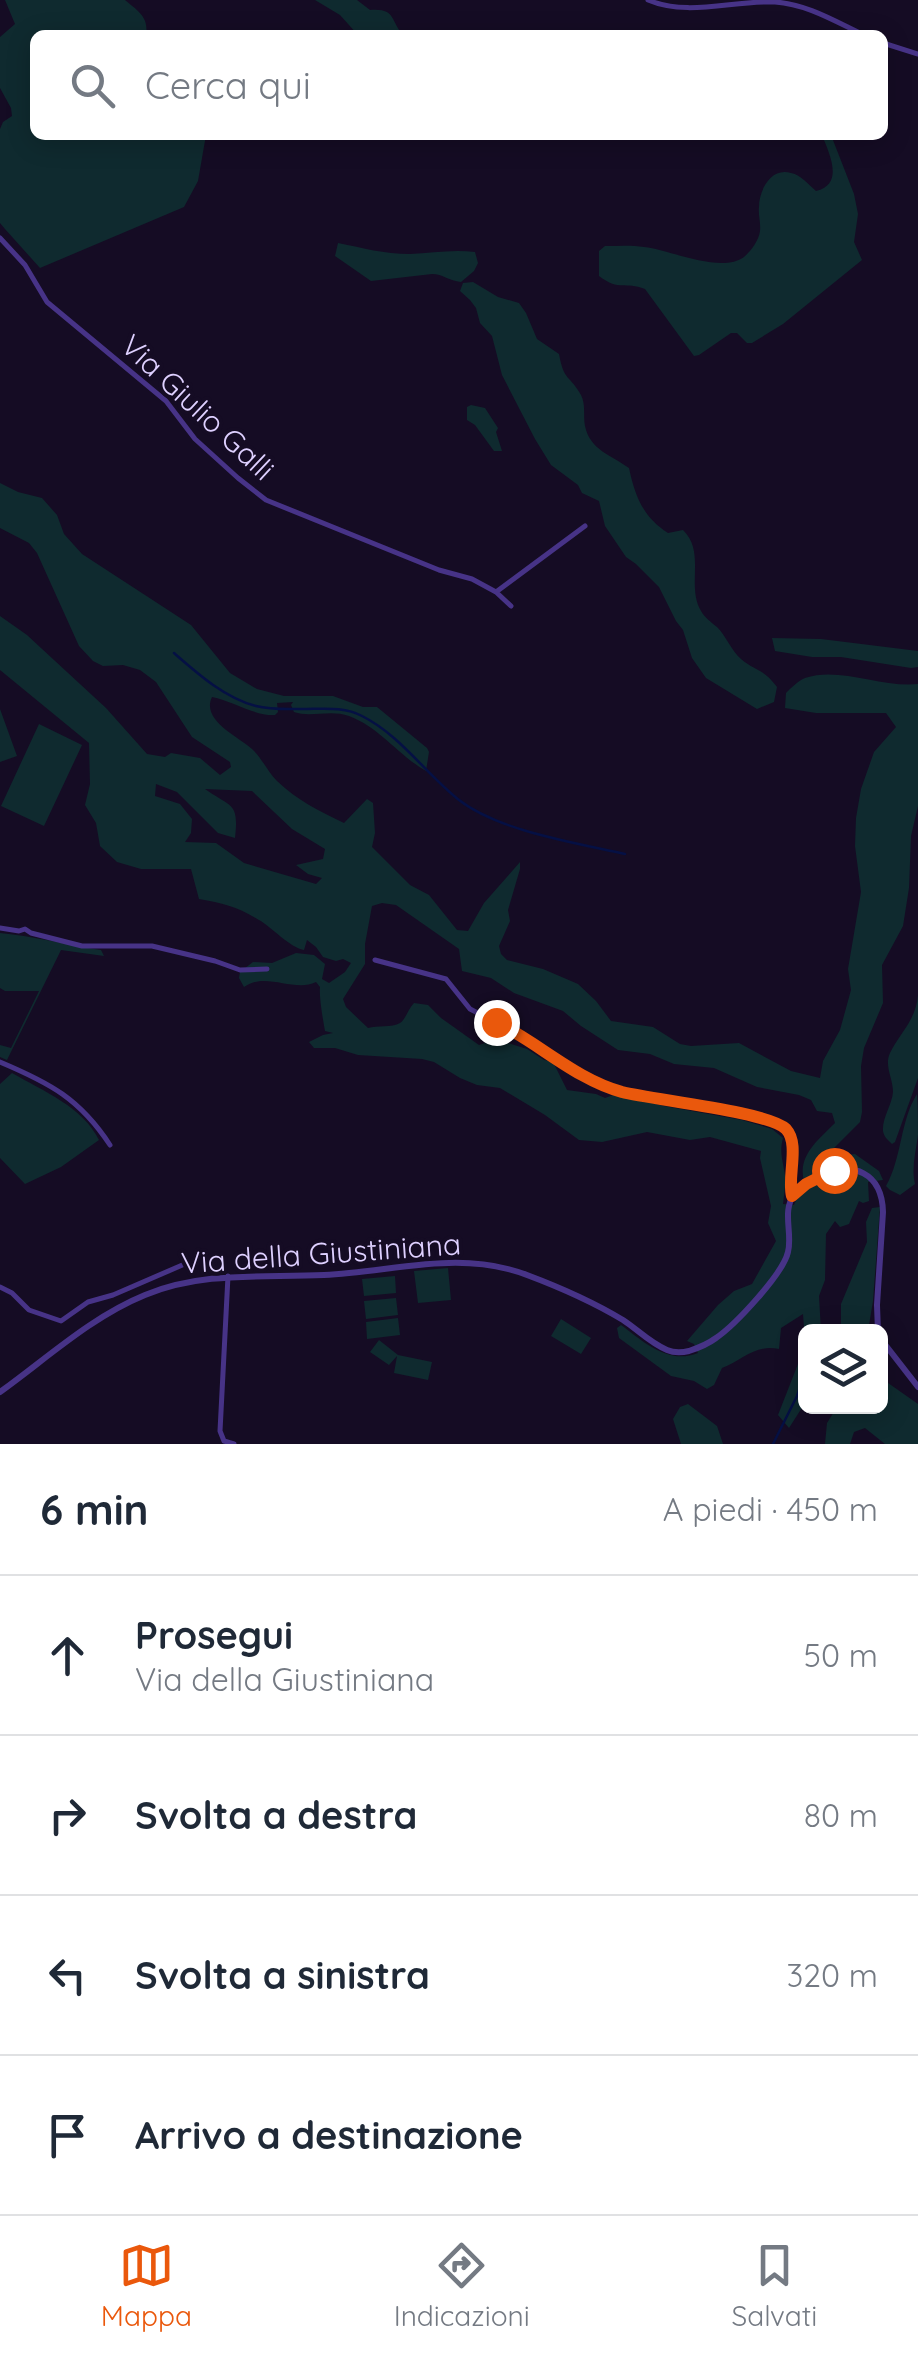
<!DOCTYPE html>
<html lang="it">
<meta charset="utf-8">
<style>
body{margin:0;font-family:Quicksand,sans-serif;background:#f6f6f7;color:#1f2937}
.controls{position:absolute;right:30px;bottom:30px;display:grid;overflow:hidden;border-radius:15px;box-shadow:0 5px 25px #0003}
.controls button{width:90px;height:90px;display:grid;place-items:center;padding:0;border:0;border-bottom:2px solid #e0e1e3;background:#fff;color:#1f2937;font:50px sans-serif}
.stop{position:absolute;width:30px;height:30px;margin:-22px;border:8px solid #ea580c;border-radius:50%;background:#fff}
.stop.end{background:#ea580c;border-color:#fff;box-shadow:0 2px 10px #0008}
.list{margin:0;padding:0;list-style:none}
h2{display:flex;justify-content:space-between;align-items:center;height:130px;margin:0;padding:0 40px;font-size:42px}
h2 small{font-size:32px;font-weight:400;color:#747a83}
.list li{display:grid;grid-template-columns:65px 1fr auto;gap:30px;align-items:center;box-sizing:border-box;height:160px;padding:0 40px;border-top:2px solid #e0e1e3}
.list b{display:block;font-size:38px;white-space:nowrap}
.list p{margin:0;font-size:32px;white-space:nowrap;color:#747a83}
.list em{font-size:32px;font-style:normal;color:#747a83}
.icon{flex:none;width:55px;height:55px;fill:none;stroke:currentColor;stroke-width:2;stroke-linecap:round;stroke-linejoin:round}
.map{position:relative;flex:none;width:918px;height:1444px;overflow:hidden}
.search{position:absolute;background:#fff;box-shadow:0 5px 25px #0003;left:30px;right:30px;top:30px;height:110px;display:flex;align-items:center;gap:25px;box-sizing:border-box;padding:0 35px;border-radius:15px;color:#747a83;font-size:38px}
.sheet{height:770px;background:#fff}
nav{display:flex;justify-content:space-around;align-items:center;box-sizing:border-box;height:140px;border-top:2px solid #e0e1e3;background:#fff;font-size:28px;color:#747a83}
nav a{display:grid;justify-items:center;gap:5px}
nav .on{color:#ea580c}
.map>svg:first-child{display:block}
</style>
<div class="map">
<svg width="918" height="1444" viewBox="0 0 918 1444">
<rect width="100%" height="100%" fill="#150c24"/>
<path fill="#0f2a2f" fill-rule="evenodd" d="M5,0H125C138,11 149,17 146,35H35V135H206L198,181L184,207L40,268L5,229L0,223V129L3,122L12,116L11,108L0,88V37L15,24Z
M315,0H357L370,10C396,8 390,20 403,35H358L340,15Z
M822,135H831L854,194L858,214L854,242L862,260L783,324L752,343H747L737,333H731L699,355L694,356L645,289C625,281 620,292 599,276V251L605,246C618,246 632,245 644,247C671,250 721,274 744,257C751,251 759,240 760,231C761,223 758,215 759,207C759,190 771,167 791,173C801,175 809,185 816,191C845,184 829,153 822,135Z
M338,243C364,248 383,254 410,254C432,253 453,249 475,252L478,263L474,271L461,282C449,281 443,274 432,274L371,281L335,256Z
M473,282L498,297L519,303L526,313L537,339L559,354C564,382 570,375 581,395C586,405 583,415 585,426C590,450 611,455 629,468C635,496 643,517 668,533L683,530C706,552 686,586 701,611C705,618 711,622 717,627C726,636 731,650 741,659C755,671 763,668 777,687L774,702L757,709L706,678L692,658L683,630L676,621L659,587L636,564L626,557L605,526L599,501L582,493L578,485L551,465L535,439L502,375L492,336L480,323L476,308L470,300L460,291L463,283Z
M471,405L485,408L498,428L496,432L502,451H494L475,425L467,420V407Z
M0,483L18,492L42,498L57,515L64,534L82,554L191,625L230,673L257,689L284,696H333L363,707H377L427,748L429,752L426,771C398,755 379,727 349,716C330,709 311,718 294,712L291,705L293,702L277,703L278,712L275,715C254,716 233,701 212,697C201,720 237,736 252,749C262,758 267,771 277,781C297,800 319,811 344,823L367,799L373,803L375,833L372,847L410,885L429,895L457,930L468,931L484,903L520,862V869L508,910L510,921L499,946L501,954L507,960L543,969L578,984L596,1001L611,1021L653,1027L680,1044L691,1046L739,1043L791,1071L820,1078L823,1061L840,1030L851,990L848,969L861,892L855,846L856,818L861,789L874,752L896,727L886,713H816L785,708L786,693C792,687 798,681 805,678C839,666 882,688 918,684V806L911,836L909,888L903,926L882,965L883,1003L864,1048L861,1066L862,1112L860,1122L834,1148L833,1152L837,1156L855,1154L879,1171L883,1180L868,1182L869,1201L863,1203L859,1201L849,1224L840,1227L835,1221L826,1234L825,1280L819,1296L821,1331L806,1332L805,1340L803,1314L781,1328L779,1349C755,1344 743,1360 722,1368L714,1385L707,1389L694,1381L671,1376L619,1338L617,1328L621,1325C644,1342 668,1365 698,1353L694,1344L687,1341L718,1305L734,1291L752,1284L776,1241L768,1223L771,1206L760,1158L761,1151L710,1137L690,1140L647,1132L602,1142L579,1140L545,1115L500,1088L477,1085L460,1078L434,1062L422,1059L358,1055L335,1048H314L309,1042L323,1035L333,1033L325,1031C323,1020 319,997 320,987L316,982C294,993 266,971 244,987L239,978L240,972L253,962L272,963L296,953L314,955L325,964L322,979L329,983L345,972L351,963L343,959L336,961L323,957L316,947L307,940L304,950C289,947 273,928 259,920C238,907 223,903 199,899L191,869H141L117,862L100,846L96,823L85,805L90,784L89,743L0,670V616L27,635L41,648L106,708L147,754L165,757L171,753L200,758L220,775L231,767L230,762L192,737L156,682L140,670L123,665L103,666L93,661L79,646L37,553L29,543L0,528ZM156,784L177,792L218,833L235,838C239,802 232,808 205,789L252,791L292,829L325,849L323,859L296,865L308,874L322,878L316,884L244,863L216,843L185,842L191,833L192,819L180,804L155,796ZM382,903L396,905L459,949L462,971L491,978L514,993L563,1011L581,1026L618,1050L650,1054L674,1064L714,1068L757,1087L799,1095L811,1100L817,1111L832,1113L835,1123C819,1139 797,1156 804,1181L815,1177L817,1180C809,1191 800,1191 794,1205L783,1204C784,1195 786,1184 785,1175C783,1161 779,1152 783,1138L772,1129L742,1120L664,1106L616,1094L605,1098L596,1094L567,1090L553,1062L544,1060L527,1049L502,1041L480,1026L479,1031L488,1042L479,1045L441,1018L428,1005L414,1003C408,1009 406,1019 400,1023C392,1028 377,1025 368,1028L346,1007L343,999L365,964V944L372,906Z
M772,638L821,639L918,651V667L911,668L841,657H812L775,651Z
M0,709L17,756L0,762Z
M39,724L82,745L44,826L1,806Z
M0,933C34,936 67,945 101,950L104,956L61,950L7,1060L0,1057V1045L11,1048L39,991H5L0,988Z
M918,995V1078L895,1142L892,1144C887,1139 884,1137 883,1131C882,1118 892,1105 893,1092C893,1078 884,1066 890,1053C900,1033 916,1020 918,995Z
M12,1073C43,1091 83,1107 99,1140L61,1167L25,1184L0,1158V1084Z
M917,1094C918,1106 918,1123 918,1135C916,1151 911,1168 915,1184L900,1195L890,1190L886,1186C902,1158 900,1121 917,1094Z
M880,1207L873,1301L868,1331H841V1304L867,1242L866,1222L872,1208Z
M448,1268L451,1300L418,1303L414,1271Z
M395,1276L396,1293L364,1296L362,1279Z
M396,1298L398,1315L366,1319L364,1301Z
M398,1318L400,1335L367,1339L366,1322Z
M561,1319L591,1338L581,1354L551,1336Z
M379,1340L398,1355L432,1362L428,1380L394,1373L397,1356L389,1365L370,1352Z
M805,1346V1403L789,1428L778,1415Z
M881,1378L918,1404V1444H885L865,1428L854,1432L850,1444H825L827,1423L837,1407L880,1406Z
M688,1404L717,1426L723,1444H681L673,1419L680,1407Z"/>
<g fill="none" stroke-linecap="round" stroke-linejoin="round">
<path stroke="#051044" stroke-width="2.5" d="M174,653C198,674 225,698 256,706C271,710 287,709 302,709C322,709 344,706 362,716C400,735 426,774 459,800C499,831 576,843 625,854
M773,1444L797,1396L804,1376"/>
<path stroke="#473387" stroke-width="5" d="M648,0C688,17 733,0 775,2C807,4 836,22 864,35
M883,43L918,54
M0,238L25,265L47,302L166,401L195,439L238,478L266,500L439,570L472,579L496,592L511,606
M496,592L585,526
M0,928L19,931L25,929L31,933L82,946H152L215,961L240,970L267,969
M375,960L446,979L470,1009L515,1032L604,1086L673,1103L742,1113L780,1125L788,1133L792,1143L790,1183L792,1196
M0,1062C50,1083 80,1099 110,1145
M228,1276L220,1431L224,1441L234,1444
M0,1287L12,1293L29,1310L61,1321L88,1302L113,1295L187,1263"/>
<path stroke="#473387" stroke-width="6" d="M880,1338L918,1387
M0,1392C46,1359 91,1317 145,1295C203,1271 263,1278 324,1275C393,1272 459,1249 527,1275C559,1287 593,1302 623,1320C637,1329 650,1343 667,1350C674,1353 681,1353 689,1351C698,1348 708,1344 716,1338C735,1325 783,1274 788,1252C793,1233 781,1211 795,1193C801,1185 811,1181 820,1176C853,1160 882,1173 883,1212L877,1305L878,1332"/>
</g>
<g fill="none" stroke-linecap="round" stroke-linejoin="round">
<path stroke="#ea580c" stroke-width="12" d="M496,1022C539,1043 575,1079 622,1092C654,1100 769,1112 786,1129C800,1144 787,1177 792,1196L806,1184L834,1170"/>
</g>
<g text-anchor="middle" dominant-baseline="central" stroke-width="8" stroke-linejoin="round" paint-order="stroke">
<g font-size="30" fill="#ded0ff" stroke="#150c24">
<text transform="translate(198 407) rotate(43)">Via Giulio Galli</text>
<text transform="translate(321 1253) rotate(-4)">Via della Giustiniana</text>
</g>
</g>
</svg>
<div class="controls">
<button><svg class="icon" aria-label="layers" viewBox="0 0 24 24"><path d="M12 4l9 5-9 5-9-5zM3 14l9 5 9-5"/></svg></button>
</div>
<div class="stop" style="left:834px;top:1170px"></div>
<div class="stop end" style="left:496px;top:1022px"></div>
<div class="search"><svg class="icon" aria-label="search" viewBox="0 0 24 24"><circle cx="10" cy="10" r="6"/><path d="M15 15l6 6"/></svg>Cerca qui</div>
</div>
<section class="sheet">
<h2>6 min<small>A piedi · 450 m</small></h2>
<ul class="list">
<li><svg class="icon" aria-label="ahead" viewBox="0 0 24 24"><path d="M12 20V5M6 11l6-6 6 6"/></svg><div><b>Prosegui</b><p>Via della Giustiniana</p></div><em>50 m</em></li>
<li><svg class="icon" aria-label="right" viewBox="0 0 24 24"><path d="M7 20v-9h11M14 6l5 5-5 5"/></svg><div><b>Svolta a destra</b></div><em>80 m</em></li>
<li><svg class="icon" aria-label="left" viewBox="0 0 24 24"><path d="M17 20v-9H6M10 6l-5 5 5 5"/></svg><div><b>Svolta a sinistra</b></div><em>320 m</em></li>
<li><svg class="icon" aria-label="arrive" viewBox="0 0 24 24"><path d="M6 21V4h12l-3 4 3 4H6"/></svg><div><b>Arrivo a destinazione</b></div></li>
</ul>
</section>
<nav>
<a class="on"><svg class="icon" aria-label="map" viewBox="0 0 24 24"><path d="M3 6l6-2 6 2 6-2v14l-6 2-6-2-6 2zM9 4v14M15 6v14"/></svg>Mappa</a>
<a><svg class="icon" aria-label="directions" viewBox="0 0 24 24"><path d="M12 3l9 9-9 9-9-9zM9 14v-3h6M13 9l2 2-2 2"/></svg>Indicazioni</a>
<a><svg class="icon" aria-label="saved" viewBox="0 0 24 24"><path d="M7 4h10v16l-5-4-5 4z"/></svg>Salvati</a>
</nav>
